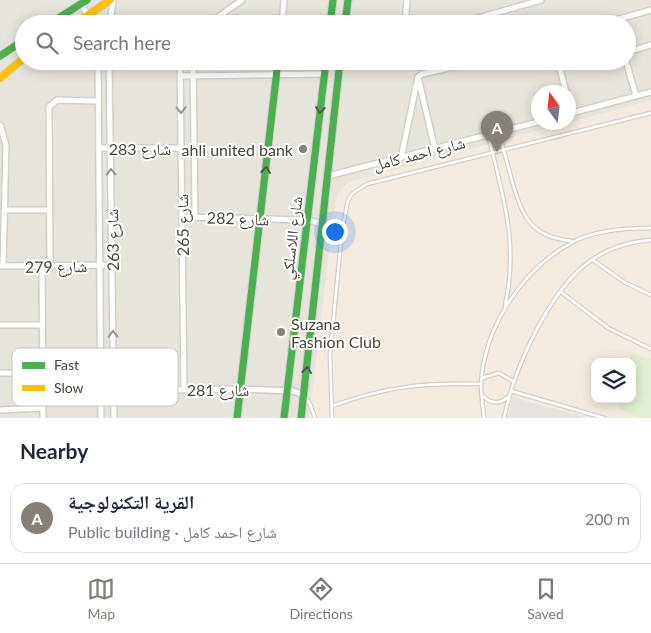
<!DOCTYPE html>
<meta charset="utf-8">
<style>
body{margin:0;font-family:Lato,"Noto Naskh Arabic",sans-serif;background:#f6f6f7;color:#1f2937}
.controls{position:absolute;right:15px;bottom:15px;display:grid;overflow:hidden;border-radius:10px;box-shadow:0 2px 12px #0003}
.controls button{width:45px;height:45px;display:grid;place-items:center;padding:0;border:0;border-bottom:1px solid #e0e1e3;background:#fff;color:#1f2937;font:25px sans-serif}
.compass{position:absolute;left:531px;top:85px;width:45px;height:45px;border-radius:50%;background:#fff;box-shadow:0 2px 12px #0003;rotate:345deg}
.you{position:absolute;left:334px;top:231px;width:18px;height:18px;margin:-12px;border:4px solid #fff;border-radius:50%;background:#1a73e8;box-shadow:0 0 0 8px #1a73e833}
.badge{display:grid;place-items:center;width:32px;height:32px;border-radius:50%;background:#868178;color:#fff;font-size:16px;font-weight:700}
.pin{position:absolute;translate:-50% -41px;filter:drop-shadow(0 1px 2px #0008)}
.pin::after{content:'';position:absolute;top:26px;width:18px;height:15px;background:inherit;clip-path:polygon(0 0,100% 0,50% 100%)}
.list{margin:0;padding:0;list-style:none}
h2{display:flex;justify-content:space-between;align-items:center;height:65px;margin:0;padding:0 20px;font-size:21px}
h2 small{font-size:16px;font-weight:400;color:#747a83}
.list li{display:grid;grid-template-columns:32px 1fr auto;gap:15px;align-items:center;box-sizing:border-box;height:70px;margin:0 10px 10px;padding:0 10px;border:1px solid #e0e1e3;border-radius:15px}
.list b{display:block;font-size:19px;white-space:nowrap}
.list p{margin:0;font-size:16px;white-space:nowrap;color:#747a83}
.list em{font-size:16px;font-style:normal;color:#747a83}
.icon{flex:none;width:28px;height:28px;fill:none;stroke:currentColor;stroke-width:2;stroke-linecap:round;stroke-linejoin:round}
.map{position:relative;flex:none;width:651px;height:418px;overflow:hidden}
.search{position:absolute;background:#fff;box-shadow:0 2px 12px #0003;left:15px;right:15px;top:15px;height:55px;display:flex;align-items:center;gap:12px;box-sizing:border-box;padding:0 18px;border-radius:28px;color:#747a83;font-size:19px}
.sheet{height:145px;background:#fff}
nav{display:flex;justify-content:space-around;align-items:center;box-sizing:border-box;height:70px;border-top:1px solid #e0e1e3;background:#fff;font-size:14px;color:#747a83}
nav a{display:grid;justify-items:center;gap:2px}
nav .on{color:#868178}
.map>svg:first-child{display:block}
</style>
<div class="map">
<svg width="651" height="418" viewBox="0 0 651 418">
<rect width="100%" height="100%" fill="#f4f2ee"/>
<path fill="#e7e4dc" fill-rule="evenodd" d="M0,0H651V418H0ZM24,24H627V61H24ZM538,92H568V122H538ZM595,362H632V399H595Z"/>
<path fill="#f3ebdf" d="M651,100V359L632,354L630,362H595V399H620L618,408L639,418H309L335,202L339,192L349,182Z"/>
<path fill="#e1eecf" d="M632,353L651,359V418H639L618,408L620,399H632V362H630Z"/>
<path fill="#e6e3df" d="M513,397L587,418H507Z"/>
<g fill="none" stroke-linecap="round" stroke-linejoin="round">
<defs>
<path id="lane" d="M499,132C503,149 508,165 512,181C523,218 531,237 572,241
M488,135C503,196 519,243 505,306
M593,260L624,282L651,295
M561,292L608,328L651,349
M482,378L499,373L514,382
M511,391L604,418
M483,396C491,404 500,404 508,397
M305,397L310,404L315,418
M332,406C388,386 422,383 481,384
M332,418L330,355L342,231L348,200L353,193L367,184L651,113
M484,418C483,407 481,395 481,384C484,327 523,268 573,242C595,230 626,228 651,228
M504,418C513,372 544,304 578,271C598,252 624,242 651,240"/>
<path id="street" d="M81,4L93,24
M110,24L113,0
M208,24L242,0
M282,24L284,0
M405,24L407,0
M457,24L541,0
M602,24L651,10
M627,52L651,45
M98,61L101,418
M109,61L114,418
M180,61L184,389
M193,61L195,216
M558,61L566,92
M626,61L636,96
M180,76L324,74
M418,77L435,149
M568,101L572,113
M568,114L651,92
M0,125L6,145L3,266
M99,148H181
M401,158L418,77L422,74L480,61
M328,176L538,122
M5,210H49
M182,217L307,220L323,224
M0,266L112,265
M42,266L43,418
M50,266L49,107L57,100L98,101
M0,325H42
M0,373H43
M101,391L240,389L293,391L304,395
M0,410L43,408"/>
<path id="fast" d="M49,24L87,0
M330,24L333,0
M345,24L348,0
M0,56L24,40
M237,418L278,61
M284,418L326,61
M301,418L340,61"/>
<path id="slow" d="M75,24L110,0
M0,78L24,58"/>
</defs>
<use href="#lane" stroke="#d2d0cb" stroke-width="5"/>
<use href="#street" stroke="#d2d0cb" stroke-width="8"/>
<use href="#fast" stroke="#d3cfc5" stroke-width="9"/>
<use href="#slow" stroke="#d3cfc5" stroke-width="9"/>
<use href="#lane" stroke="#fdfdfc" stroke-width="2.5"/>
<use href="#street" stroke="#fdfdfc" stroke-width="5"/>
<use href="#fast" stroke="#4caf50" stroke-width="7"/>
<use href="#slow" stroke="#ffc107" stroke-width="7"/>
</g>
<defs><path id="oneway-chevron" d="M-2-3.5L2.5 0L-2 3.5" fill="none" stroke-width="1.6" stroke-linecap="round" stroke-linejoin="round" transform="scale(1.25)"/></defs>
<g stroke="#9b9791">
<use href="#oneway-chevron" transform="translate(181 110) rotate(89)"/>
<use href="#oneway-chevron" transform="translate(111 172) rotate(-91)"/>
<use href="#oneway-chevron" transform="translate(113 334) rotate(-91)"/>
</g>
<g stroke="#4b593e">
<use href="#oneway-chevron" transform="translate(320 110) rotate(97)"/>
<use href="#oneway-chevron" transform="translate(266 170) rotate(-83)"/>
<use href="#oneway-chevron" transform="translate(307 370) rotate(-83)"/>
</g>
<g fill="#868178" stroke="#fff" stroke-width="2">
<circle cx="303" cy="149" r="5"/>
<circle cx="281" cy="332" r="5"/>
</g>
<g text-anchor="middle" dominant-baseline="central" stroke-width="4" stroke-linejoin="round" paint-order="stroke">
<g font-size="16" fill="#4b4439" stroke="#fff">
<text x="140" y="148">شارع 283</text>
<text transform="translate(419 153) rotate(-14)">شارع احمد كامل</text>
<text transform="translate(238 218) rotate(2)">شارع 282</text>
<text transform="translate(182 225) rotate(-91)">شارع 265</text>
<text transform="translate(291 238) rotate(-83)">شارع اللاسلكي</text>
<text transform="translate(112 240) rotate(-91)">شارع 263</text>
<text transform="translate(56 266) rotate(-1)">شارع 279</text>
<text x="218" y="389">شارع 281</text>
</g>
<g font-size="16" fill="#4b4439" stroke="#fff" text-anchor="end">
<text x="293" y="149">ahli united bank</text>
<text x="291" y="323" text-anchor="start">Suzana<tspan x="291" dy="18">Fashion Club</tspan></text>
</g>
</g>
<rect x="12" y="348" width="166" height="58" rx="8" fill="#fff" stroke="#c9c7c4" stroke-width="1"/>
<rect x="22" y="362" width="23" height="7" fill="#4caf50"/>
<rect x="22" y="385" width="23" height="6" fill="#ffc107"/>
<g font-size="14" fill="#4b4439">
<text x="54" y="370">Fast</text>
<text x="54" y="393">Slow</text>
</g>
</svg>
<div class="controls">
<button><svg class="icon" aria-label="layers" viewBox="0 0 24 24"><path d="M12 4l9 5-9 5-9-5zM3 14l9 5 9-5"/></svg></button>
</div>
<svg class="compass" viewBox="-18 -18 36 36"><path d="M0-13l5 13h-10z" fill="#e53935"/><path d="M0 13l5-13h-10z" fill="#747a83"/></svg>
<div class="you"></div>
<div class="pin badge" style="left:497px;top:152px">A</div>
<div class="search"><svg class="icon" aria-label="search" viewBox="0 0 24 24"><circle cx="10" cy="10" r="6"/><path d="M15 15l6 6"/></svg>Search here</div>
</div>
<section class="sheet">
<h2>Nearby<small></small></h2>
<ul class="list">
<li><span class="badge">A</span><div><b>القرية التكنولوجية</b><p>Public building · شارع احمد كامل</p></div><em>200 m</em></li>
</ul>
</section>
<nav>
<a class="on"><svg class="icon" aria-label="map" viewBox="0 0 24 24"><path d="M3 6l6-2 6 2 6-2v14l-6 2-6-2-6 2zM9 4v14M15 6v14"/></svg>Map</a>
<a><svg class="icon" aria-label="directions" viewBox="0 0 24 24"><path d="M12 3l9 9-9 9-9-9zM9 14v-3h6M13 9l2 2-2 2"/></svg>Directions</a>
<a><svg class="icon" aria-label="saved" viewBox="0 0 24 24"><path d="M7 4h10v16l-5-4-5 4z"/></svg>Saved</a>
</nav>
